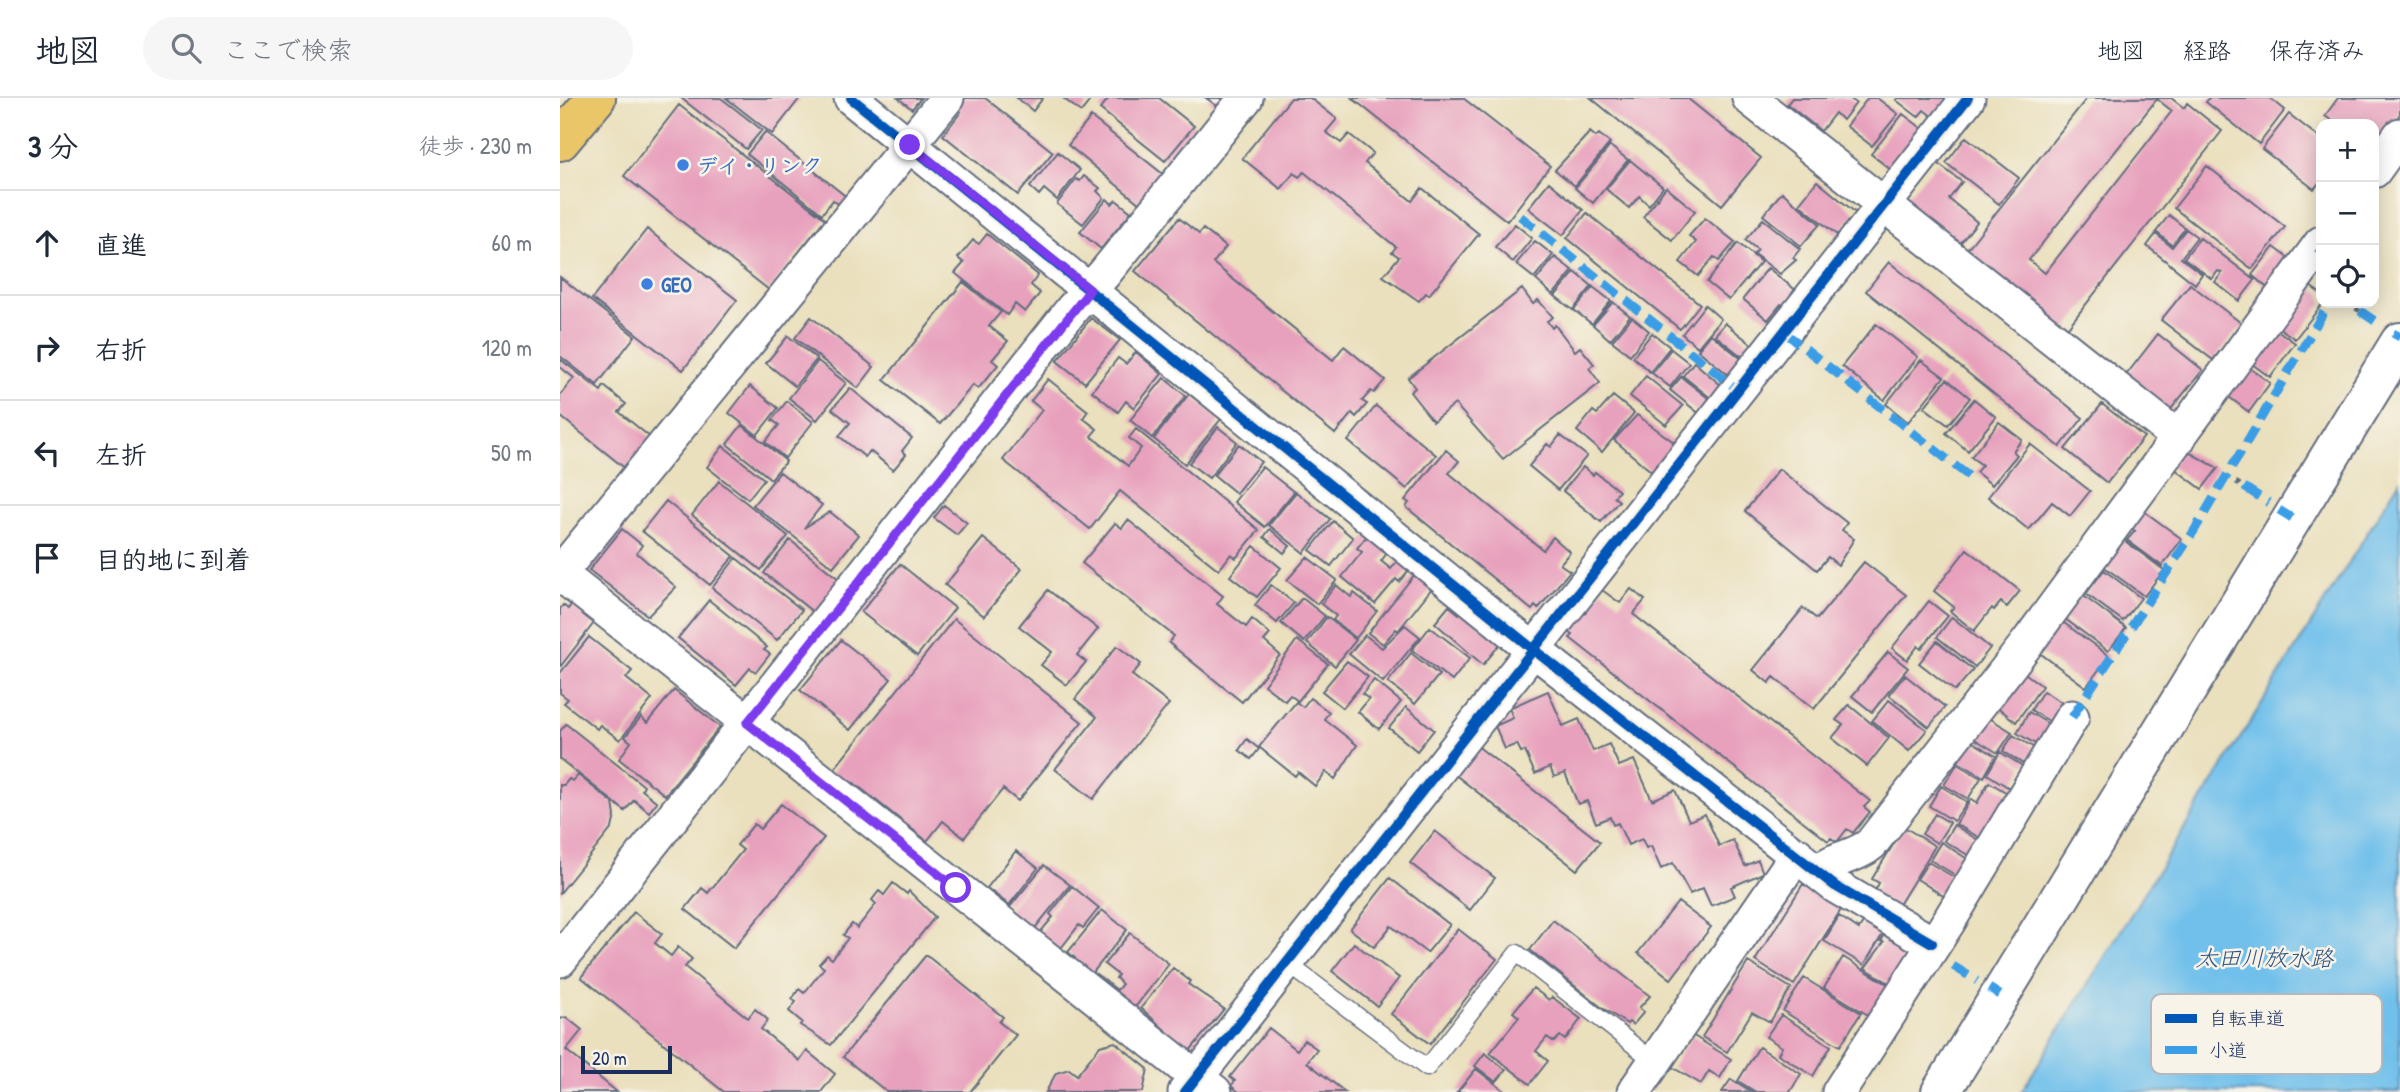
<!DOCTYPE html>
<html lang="ja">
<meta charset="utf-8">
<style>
body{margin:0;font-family:"Patrick Hand","Klee One",sans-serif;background:#f6f6f7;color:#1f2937}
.controls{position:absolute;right:21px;top:21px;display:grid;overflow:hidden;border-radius:14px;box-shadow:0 4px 18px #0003}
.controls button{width:63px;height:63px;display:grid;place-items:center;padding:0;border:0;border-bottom:2px solid #e0e1e3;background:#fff;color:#1f2937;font:35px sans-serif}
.scale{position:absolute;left:21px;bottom:18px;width:91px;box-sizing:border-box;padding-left:7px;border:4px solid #1b2f5e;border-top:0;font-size:19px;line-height:24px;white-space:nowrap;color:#1b2f5e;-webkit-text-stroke:5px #f7f3e8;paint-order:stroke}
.stop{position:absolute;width:21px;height:21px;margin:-16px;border:5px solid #7c3aed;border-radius:50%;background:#fff}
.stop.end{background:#7c3aed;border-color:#fff;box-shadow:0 2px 7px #0008}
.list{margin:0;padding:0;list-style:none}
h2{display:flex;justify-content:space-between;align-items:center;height:91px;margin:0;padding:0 28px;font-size:30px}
h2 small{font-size:23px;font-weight:400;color:#747a83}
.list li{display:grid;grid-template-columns:46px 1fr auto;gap:21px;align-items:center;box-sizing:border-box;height:105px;padding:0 28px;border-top:2px solid #e0e1e3}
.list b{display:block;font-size:26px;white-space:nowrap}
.list em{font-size:23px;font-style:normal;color:#747a83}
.icon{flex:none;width:38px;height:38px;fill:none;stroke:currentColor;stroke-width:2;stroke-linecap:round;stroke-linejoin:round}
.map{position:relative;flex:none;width:1840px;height:994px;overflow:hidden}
header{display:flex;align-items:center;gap:42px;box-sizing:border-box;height:98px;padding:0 35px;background:#fff;border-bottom:2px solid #e0e1e3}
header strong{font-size:33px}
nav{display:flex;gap:38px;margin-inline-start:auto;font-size:24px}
.search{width:490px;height:63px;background:#f6f6f7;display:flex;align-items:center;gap:18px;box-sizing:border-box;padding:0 24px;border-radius:38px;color:#747a83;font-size:26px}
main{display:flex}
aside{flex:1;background:#fff}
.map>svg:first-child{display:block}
</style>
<header>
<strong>地図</strong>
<div class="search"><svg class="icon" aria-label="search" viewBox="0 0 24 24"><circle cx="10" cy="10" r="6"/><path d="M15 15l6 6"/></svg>ここで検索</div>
<nav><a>地図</a><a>経路</a><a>保存済み</a></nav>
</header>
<main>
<aside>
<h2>3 分<small>徒歩 · 230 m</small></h2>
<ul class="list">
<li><svg class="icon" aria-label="ahead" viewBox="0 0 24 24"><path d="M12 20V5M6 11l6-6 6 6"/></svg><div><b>直進</b></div><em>60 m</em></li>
<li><svg class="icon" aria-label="right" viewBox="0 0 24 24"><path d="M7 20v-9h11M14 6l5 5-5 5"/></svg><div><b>右折</b></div><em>120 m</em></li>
<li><svg class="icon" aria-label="left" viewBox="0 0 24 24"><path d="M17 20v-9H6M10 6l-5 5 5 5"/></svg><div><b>左折</b></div><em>50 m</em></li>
<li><svg class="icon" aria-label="arrive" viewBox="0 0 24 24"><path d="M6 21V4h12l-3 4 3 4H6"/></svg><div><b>目的地に到着</b></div></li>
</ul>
</aside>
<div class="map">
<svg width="1840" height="994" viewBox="0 0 1840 994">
<rect width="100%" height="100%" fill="#f7f3e8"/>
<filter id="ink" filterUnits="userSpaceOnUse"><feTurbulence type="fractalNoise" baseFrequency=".0143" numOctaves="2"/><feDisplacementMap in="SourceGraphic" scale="14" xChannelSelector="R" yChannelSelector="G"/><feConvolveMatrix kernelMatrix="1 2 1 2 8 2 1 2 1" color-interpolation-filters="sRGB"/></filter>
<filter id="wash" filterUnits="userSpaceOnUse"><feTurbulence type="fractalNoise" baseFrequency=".00686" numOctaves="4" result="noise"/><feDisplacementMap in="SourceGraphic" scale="28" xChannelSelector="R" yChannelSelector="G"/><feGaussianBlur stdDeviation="1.57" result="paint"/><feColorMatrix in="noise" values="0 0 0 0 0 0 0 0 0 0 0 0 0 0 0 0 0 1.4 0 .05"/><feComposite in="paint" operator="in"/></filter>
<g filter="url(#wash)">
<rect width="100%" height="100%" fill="#eae0bd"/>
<path fill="#70c0eb" stroke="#4678a4" stroke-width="2" d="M1840,382V994H1461L1500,931Z"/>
<g id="blocks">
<path fill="#e8a1bd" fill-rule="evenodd" d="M121,0H161L202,32L186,51Z
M166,0H240L212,36Z
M338,0H361L352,11Z
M401,0H425L493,54L458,97L383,37L401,14L394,8Z
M457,0H483L473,13Z
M503,0H532L521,14Z
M549,0H599L634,28L605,63L540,11Z
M646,0H664L657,8Z
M731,0H750L777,21L766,34L781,45L789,36L813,55L805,65L852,103L862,90L919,136L869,197L866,195L859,203L823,178L839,159L832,154L836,149L744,74L739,79L734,75L721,91L682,60Z
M792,0H903L990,68L947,123Z
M1031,0H1127L1201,60L1162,107Z
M1232,0H1289L1296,5L1283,22L1275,15L1261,33L1227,6Z
M1308,0H1317L1338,16L1312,48L1286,28Z
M1338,0H1388L1373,19L1364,12L1358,19L1336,2Z
M1527,0H1611L1624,10L1627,5L1662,33L1505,233L1404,155ZM1597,1L1612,13L1485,175L1469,162Z
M1649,0H1710L1725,12L1699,46L1646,4Z
M1778,0H1840V16L1814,51V26H1777L1765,18Z
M119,7L265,121L209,192L64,78Z
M1343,16L1364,32L1331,72L1311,56Z
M1729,16L1761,41V83L1754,91L1702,51Z
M531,19L604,77L580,106L508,47Z
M205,34L289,101L282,109L273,102L262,116L187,56Z
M1030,34L1036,39L1039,36L1050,45L1015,88L995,72Z
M1406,39L1459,80L1439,106L1386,65Z
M1050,48L1068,62L1033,105L1015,90Z
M498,54L520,72L497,102L484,91L479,97L470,89Z
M1070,62L1103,89L1089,107L1079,98L1069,110L1046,91Z
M1377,65L1402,84L1389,101L1417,124L1398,148L1346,108L1345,100Z
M1647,68L1725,129L1692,171L1614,110Z
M524,78L540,90L537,93L544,100L523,126L497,106L516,81L520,83Z
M1257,83L1296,115L1277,137L1239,106Z
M989,84L1023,112L1003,137L968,110Z
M1106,89L1135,113L1112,142L1083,119Z
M1222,94L1260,126L1241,148L1203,117Z
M547,101L552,106L556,102L571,114L541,151L520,134Z
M1027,115L1140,206L1120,231L1007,140Z
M1609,117L1625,130L1612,147L1596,134Z
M619,120L639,136L643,131L666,149L653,165L773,262L784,248L825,282L814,295L811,293L802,303L807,306L796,319L792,315L775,336L575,173Z
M1145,120L1175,144L1159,163L1154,159L1138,178L1120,164L1136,144L1129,138Z
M1203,121L1240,151L1233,160L1236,162L1220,176L1194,156L1198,152L1185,142Z
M955,126L972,140L953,164L935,149Z
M87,131L177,202L123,272L32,201Z
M1626,131L1637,139L1621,160L1642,176L1635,186L1587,148L1596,136L1612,149Z
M427,136L478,177L471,187L480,195L465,214L455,206L447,217L395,175L404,165L398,160L413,142L419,146Z
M1640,140L1695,182L1679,203L1655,184L1662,175L1658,173L1652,181L1624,160Z
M975,143L993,157L974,180L956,166Z
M1178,145L1201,164L1169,202L1147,184Z
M1714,149L1734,164L1711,193L1692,177Z
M995,159L1013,173L993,197L976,182Z
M1329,164L1523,320L1500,349L1306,193Z
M1208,170L1238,194L1226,209L1221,206L1208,222L1183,201Z
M1015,174L1032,188L1013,212L995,198Z
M0,179L75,238L37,287L0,258Z
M403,184L441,214L429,228L448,243L432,262L438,267L418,291L413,287L380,326L324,282Z
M1746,185L1761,196L1763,205L1735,241L1715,227Z
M1630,186L1685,228L1676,234L1653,262L1601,222Z
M1033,189L1051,203L1032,226L1014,212Z
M962,191L973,206L978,202L993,219L987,223L992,230L995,227L1015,253L1020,249L1034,266L1029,270L1040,285L943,361L895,306L873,323L850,294L855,290L848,280Z
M1053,204L1070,218L1050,242L1033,227Z
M1145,207L1161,221L1138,249L1122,236Z
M251,219L314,269L298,290L235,240Z
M1072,219L1089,233L1070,257L1052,243Z
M531,220L560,242L525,285L497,263Z
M1165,225L1195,249L1185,261L1155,237Z
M1316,226L1358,259L1324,302L1282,268Z
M1713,229L1735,245L1710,279L1688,263Z
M1092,235L1110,249L1090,274L1073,259Z
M1151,236L1184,263L1171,279L1138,252Z
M1598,236L1643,272L1607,316L1563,281Z
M228,238L257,261L235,288L206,265Z
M1111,251L1129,265L1110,289L1092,275Z
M576,254L602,276L574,310L566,303L558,314L532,293L558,260L566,266Z
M0,261L41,293L44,288L66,306L59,314L91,340L66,371L0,318V297L14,280L0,269Z
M1361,262L1384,279L1348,324L1326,306Z
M258,263L286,285L257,322L229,300Z
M1134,264L1163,289L1153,302L1123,278Z
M1686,267L1710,285L1689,314L1665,296Z
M1086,278L1123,308L1106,327L1070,298Z
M1121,279L1152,303L1141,317L1110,292Z
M604,280L626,298L592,340L570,322Z
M488,281L528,313L523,320L537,331L531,338L568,368L581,350L569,340L576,331L699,432L676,460L671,456L659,472L560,393L530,431L443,362L482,312L471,303Z
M1387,281L1410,300L1388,327L1364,309Z
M190,288L218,310L197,337L169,315Z
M290,290L352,340L342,353L346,357L333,372L310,353L305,359L279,338L290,325L272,311Z
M629,296L661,321L625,366L594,341Z
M1053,298L1074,315L1042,354L1017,333L1033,313L1037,316Z
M1414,301L1436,319L1408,353L1386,335Z
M227,303L253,324L225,360L205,344L219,327L212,322Z
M1542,306L1584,339L1547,385L1505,351Z
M816,308L876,357L847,391L788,343Z
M1077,317L1115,345L1092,374L1054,342Z
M1439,324L1462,342L1453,353L1457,357L1432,387L1416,374L1422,367L1411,359Z
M182,327L226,363L211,381L167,346Z
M658,329L677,344L649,380L629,365Z
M1000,337L1027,358L998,392L969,368L987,346L991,349Z
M679,346L701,364L676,395L654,377Z
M1470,346L1530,393L1510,418L1492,404L1469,432L1428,399Z
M163,348L204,381L188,401L147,369Z
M1623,351L1658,370L1642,391L1611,368Z
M886,352L899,363L889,375L983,452L993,439L1010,454L1000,466L1010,473L978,511L975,508L972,512L846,409L849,405L845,402Z
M702,369L734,394L705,429L674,404Z
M1023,369L1033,377L1035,374L1059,393L1054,399L1059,403L1041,424L1003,393Z
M1219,371L1287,425L1282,432L1294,441L1278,467L1268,459L1257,472L1185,413Z
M220,374L262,407L244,430L270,414L299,437L273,469L193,407Z
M159,383L228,438L201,472L132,417Z
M736,394L770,421L744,455L709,427Z
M106,403L174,458L150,487L82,433Z
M384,407L407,425L397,437L374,420Z
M1581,411L1622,441L1602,468L1567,442L1575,433L1568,428Z
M568,422L663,498L657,506L686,529L692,521L710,536L704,543L720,557L682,604L609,545L614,538L522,465L555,425L562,430Z
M773,423L793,440L771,468L750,452Z
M62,431L82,447L77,455L116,489L88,518L29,472Z
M710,431L730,448L724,455L704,439Z
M811,433L831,450L821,463L831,471L841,458L853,467L839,484L836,481L815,506L782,479L802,454L797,450Z
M1558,438L1604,472L1584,498L1539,465Z
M423,440L462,471L424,518L385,487Z
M230,442L285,486L258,518L204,475Z
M694,448L721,470L697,499L670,478Z
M1407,451L1460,493L1447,509L1441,504L1434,512L1432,510L1414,533L1390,513L1394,509L1374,493Z
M747,459L777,482L757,506L727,482Z
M176,460L242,512L217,542L152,490Z
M1304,464L1346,497L1254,611L1214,579L1209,585L1193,572L1243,510L1257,521Z
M340,466L395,510L357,558L301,514Z
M1544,472L1581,500L1563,523L1526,496Z
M855,476L872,490L838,533L836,531L823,546L808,535Z
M711,487L734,505L717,525L695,507Z
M776,487L791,499L794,495L817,513L796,540L773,522L776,518L761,506Z
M1071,491L1085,502L1073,516L1310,703L1304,709L1310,714L1293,735L1287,731L1277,744L1271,740L1268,743L1010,540L1013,537L1009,534L1042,492L1060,505Z
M488,492L538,531L517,557L526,564L507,587L481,567L492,554L459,528Z
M1521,496L1566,530L1548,553L1504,520Z
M742,500L765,518L744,544L721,525Z
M149,502L207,549L204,552L210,556L196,574L190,570L176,587L118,540Z
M14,503L37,521L0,569V511L3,507L8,511Z
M1369,503L1388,518L1361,551L1358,548L1347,562L1332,550Z
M889,508L899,516L902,513L941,545L923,567L875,525Z
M767,519L796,542L775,568L747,545Z
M1392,519L1430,550L1415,569L1377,539Z
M394,521L522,624L458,703L443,691L404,740L383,723L367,743L294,685L290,690L271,675Z
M1500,522L1549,558L1526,589L1477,553Z
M845,527L860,539L823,584L789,556L805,537L822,550Z
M870,529L910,560L892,583L852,552Z
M29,539L72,573L66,580L92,601L60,642L40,627L37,631L4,605L8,601L0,595V575Z
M281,542L331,581L290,632L240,592Z
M737,542L768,566L738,603L730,597L725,603L704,587Z
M1377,543L1413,572L1395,593L1359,565Z
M557,548L581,566L572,577L609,606L533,701L495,671L537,619L515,601Z
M1328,554L1348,570L1312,614L1292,598Z
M851,555L879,577L855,606L828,584Z
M787,563L808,579L783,610L762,593Z
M1462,573L1482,588L1456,624L1436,608Z
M1345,577L1385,609L1369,629L1329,597Z
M814,582L841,604L819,631L798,614L809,601L802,596Z
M114,592L160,629L105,697L59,661L71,644L65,639L81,619L87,625Z
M988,593L1003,628L1019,621L1033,653L1049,646L1059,668L1074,662L1092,702L1115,692L1129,723L1145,716L1159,748L1173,742L1185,768L1198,762L1203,775L1171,789L1175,798L1151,808L1143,790L1130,796L1113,765L1101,771L1091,748L1086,750L1082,741L1068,747L1058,725L1053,727L1050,719L1036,725L1027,703L1018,706L1005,675L994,679L990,669L975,676L965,653L961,654L957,646L945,651L935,628L953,620L949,610Z
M1483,593L1509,609L1497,628L1471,612Z
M750,600L769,614L764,621L797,647L775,681L766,674L755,688L738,674L735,678L699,649L736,604L743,609Z
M1329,602L1367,632L1349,653L1312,623Z
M1289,607L1329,640L1307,668L1272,640L1283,627L1276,622Z
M846,609L874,632L857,653L829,630Z
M1469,614L1495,630L1482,650L1457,635Z
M1426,618L1452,634L1438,655L1413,640Z
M6,626L84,688L82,692L97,704L89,714L74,702L65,713L0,661V633Z
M1453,637L1476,651L1465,667L1443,653Z
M687,641L699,651L691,661L679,652Z
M1411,643L1436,658L1424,679L1398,664Z
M916,647L1040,744L1017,772L893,675Z
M1440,654L1464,669L1451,691L1427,676Z
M1397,666L1421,680L1408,701L1384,687Z
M18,677L53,705L55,718L52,730L0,795V687H4L9,681L13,683Z
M1429,684L1454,699L1427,744L1396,726L1411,701L1417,705Z
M1381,688L1407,704L1394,723L1369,708Z
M221,706L264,740L174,850L125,811L142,790L148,795L183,752L177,747L194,726L200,731Z
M1375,716L1390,725L1377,745L1362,736Z
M1394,727L1423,745L1413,760L1384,743Z
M1344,729L1375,748L1337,810L1314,795L1319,785L1312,781Z
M875,733L935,780L910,812L850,765Z
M1381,744L1412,764L1402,781L1370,762Z
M456,753L478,770L449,807L427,790Z
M1368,764L1399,782L1388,801L1357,781Z
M484,767L510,787L471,835L445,815Z
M830,780L890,827L867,855L831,828L814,849L790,831Z
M333,785L347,796L349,793L375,819L271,947L240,927L242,924L229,913L236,904L232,901L239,891L244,895L264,870L259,866L267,857L272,861L288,840L283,837L292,826L297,830L316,806L312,802L319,793L324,797Z
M1243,786L1282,810L1234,887L1195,863Z
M512,788L539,810L523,830L519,827L498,854L477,838L493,819L490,816Z
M1118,804L1151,829L1111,881L1078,855Z
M542,812L567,832L526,883L508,868L515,860L508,854Z
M74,814L102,836L95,845L111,858L118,849L132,861L125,869L188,920L195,911L208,922L201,931L240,963L247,953L275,976L261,994H164L21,879Z
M1279,818L1299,831L1305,822L1324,834L1304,867L1264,843Z
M993,822L1090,898L1079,910L1084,914L1073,927L1069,924L1067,926L1041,909L970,852Z
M898,831L937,861L870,946L831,916Z
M570,835L609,866L572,913L532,882L536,876L557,892L562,886L556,880L558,877L544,866Z
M1326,835L1354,852L1332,887L1305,870L1324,844L1321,843Z
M794,845L839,880L817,908L772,873Z
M366,857L443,919L439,924L456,937L410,994H327L283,959Z
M1283,859L1332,889L1313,920L1264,890Z
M1188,864L1231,890L1210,924L1192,914L1167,954L1142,939Z
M613,870L630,883L628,886L664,911L629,954L581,910Z
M1244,880L1301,915L1280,948L1223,913Z
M973,890L989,902L992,899L1021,921L1005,942L1000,938L994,944L987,939L976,953L988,963L970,986L930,955L959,919L953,914Z
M1221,917L1271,948L1253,978L1218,956L1222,949L1206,939Z
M6,919L22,932L6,952L57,994H0V921Z
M709,930L737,952L744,942L757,951L747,964L785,994H679L671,988L675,983L670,979Z
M1132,937L1171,961L1160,980L1149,973L1141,986L1112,969Z
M555,944L588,971L583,994H486L496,975L509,971L517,977L540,948Z
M1199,949L1241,976L1230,994H1196L1178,983Z
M925,955L946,972L936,984L915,968Z
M916,971L946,994H897Z
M1171,981L1192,994H1162Z"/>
</g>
</g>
<g filter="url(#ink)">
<use href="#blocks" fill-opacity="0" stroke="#636d7f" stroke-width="2"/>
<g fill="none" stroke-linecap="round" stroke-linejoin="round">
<defs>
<path id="service" d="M727,865L867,970L957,855L1095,964"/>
<path id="minor" d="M291,0L974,552L1275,788L1372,845
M1189,0L1619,340
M1814,73L1840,37
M0,475L387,0
M0,476L655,994
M1258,774C1273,759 1295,760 1311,746L1468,544L1761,145
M0,862L513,210L544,176L686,0
M625,994L1408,0
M1074,994L1237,756
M1279,994L1389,823L1512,619"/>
<path id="tertiary" d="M1381,994L1840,244"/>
<path id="trunk" d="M0,43L36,0"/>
</defs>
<use href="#service" stroke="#636d7f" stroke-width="19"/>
<use href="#minor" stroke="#636d7f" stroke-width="37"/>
<use href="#tertiary" stroke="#636d7f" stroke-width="42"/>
<use href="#trunk" stroke="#636d7f" stroke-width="42"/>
<path stroke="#636d7f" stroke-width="4.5" stroke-dasharray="5 5" stroke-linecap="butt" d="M1787,205L1800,213
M1676,384L1684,389"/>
<use href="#service" stroke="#fff" stroke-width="16"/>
<use href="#minor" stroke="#fff" stroke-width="33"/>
<use href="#tertiary" stroke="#fff" stroke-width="38"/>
<use href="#trunk" stroke="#ebc669" stroke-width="38"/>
<path stroke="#3b9de6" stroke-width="9" stroke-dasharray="18 9" stroke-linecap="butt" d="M960,118L1178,292
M1757,150L1761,153
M1800,213L1815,223
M1224,234L1411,380
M1833,235L1840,239
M1684,389L1709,405
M1719,412L1732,420
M1512,619L1634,433L1769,205
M1393,868L1417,883
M1429,890L1440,897"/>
<defs>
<path id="cycleway" d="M291,0L974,552L1275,788L1372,845
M625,994L1408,0"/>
</defs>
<use href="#cycleway" stroke="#f7f3e8" stroke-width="15"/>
<use href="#cycleway" stroke="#0057b8" stroke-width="10"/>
</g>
</g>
<g fill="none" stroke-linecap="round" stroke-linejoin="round" filter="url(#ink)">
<path stroke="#7c3aed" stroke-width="9" d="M350,47L530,192L187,625L396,790"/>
</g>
<g fill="#3f7fe0" stroke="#f7f3e8" stroke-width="2.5">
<circle cx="123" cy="67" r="7"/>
<circle cx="87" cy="186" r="7"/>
</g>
<g text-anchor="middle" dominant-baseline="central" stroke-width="5" stroke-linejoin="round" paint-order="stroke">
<g font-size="21" font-weight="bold" fill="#366cbe" stroke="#f7f3e8" text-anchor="start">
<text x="137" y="67">デイ・リンク</text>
<text x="101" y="186">GEO</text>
</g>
<g font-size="23" font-style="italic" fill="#305381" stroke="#f7f3e8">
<text x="1704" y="859">太田川放水路</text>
</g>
</g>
<rect x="1591" y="896" width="231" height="80" rx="10" fill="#f7f3e8" stroke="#b5b8bf" stroke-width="2"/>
<rect x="1605" y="916" width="32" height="9" fill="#0057b8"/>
<rect x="1605" y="948" width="32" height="8" fill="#3b9de6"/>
<g font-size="19" fill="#1b2f5e">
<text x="1649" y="927">自転車道</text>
<text x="1649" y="959">小道</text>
</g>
</svg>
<div class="controls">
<button>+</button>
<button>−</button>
<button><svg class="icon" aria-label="locate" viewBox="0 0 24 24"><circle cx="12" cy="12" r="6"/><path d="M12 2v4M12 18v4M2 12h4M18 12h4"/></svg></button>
</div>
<div class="scale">20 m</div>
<div class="stop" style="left:396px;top:790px"></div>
<div class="stop end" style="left:350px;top:47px"></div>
</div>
</main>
